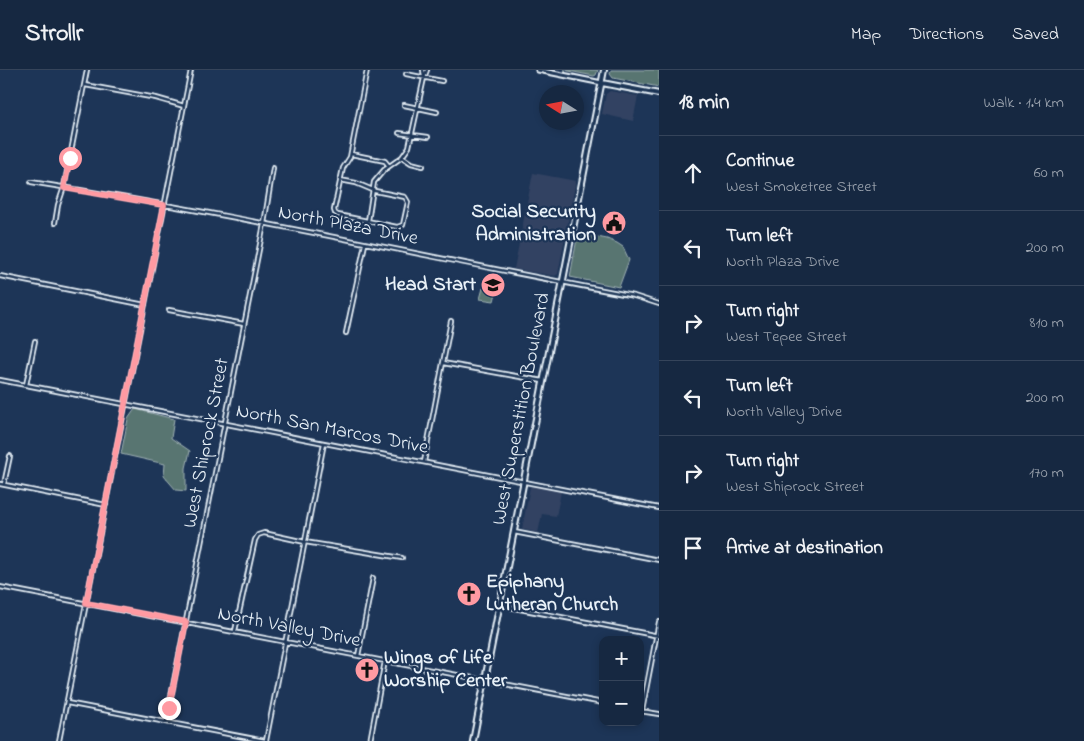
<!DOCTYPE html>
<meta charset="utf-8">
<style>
body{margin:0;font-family:"Indie Flower",sans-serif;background:#1f3048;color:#f1f3f6}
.controls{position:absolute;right:15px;bottom:15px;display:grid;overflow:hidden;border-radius:10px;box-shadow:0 2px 8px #0003}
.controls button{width:45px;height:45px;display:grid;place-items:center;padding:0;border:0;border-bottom:1px solid #35445a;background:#162841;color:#f1f3f6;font:25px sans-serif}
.compass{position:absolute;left:539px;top:15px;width:45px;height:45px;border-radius:50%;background:#162841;box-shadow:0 2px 8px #0003;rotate:281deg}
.stop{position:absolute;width:15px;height:15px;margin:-11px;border:4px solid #ff9aa2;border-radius:50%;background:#fff}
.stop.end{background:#ff9aa2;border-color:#fff;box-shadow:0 1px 5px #0008}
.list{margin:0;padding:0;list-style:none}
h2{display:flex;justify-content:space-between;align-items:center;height:65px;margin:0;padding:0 20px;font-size:21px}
h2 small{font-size:16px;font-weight:400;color:#9ea6b1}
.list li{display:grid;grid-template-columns:32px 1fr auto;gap:15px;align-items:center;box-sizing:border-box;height:75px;padding:0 20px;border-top:1px solid #35445a}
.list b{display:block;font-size:19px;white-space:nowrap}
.list p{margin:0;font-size:16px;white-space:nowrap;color:#9ea6b1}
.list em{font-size:16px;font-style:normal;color:#9ea6b1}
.icon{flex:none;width:28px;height:28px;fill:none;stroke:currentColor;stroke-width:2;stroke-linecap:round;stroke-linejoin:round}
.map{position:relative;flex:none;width:659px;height:671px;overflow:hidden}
header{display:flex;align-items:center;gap:30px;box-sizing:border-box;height:70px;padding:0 25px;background:#162841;border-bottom:1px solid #35445a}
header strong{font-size:24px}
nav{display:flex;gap:28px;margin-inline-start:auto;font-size:18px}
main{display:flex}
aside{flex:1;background:#162841}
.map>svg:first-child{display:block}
</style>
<header>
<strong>Strollr</strong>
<nav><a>Map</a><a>Directions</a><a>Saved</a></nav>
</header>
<main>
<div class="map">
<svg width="659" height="671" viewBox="0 0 659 671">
<rect width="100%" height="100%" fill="#1d3557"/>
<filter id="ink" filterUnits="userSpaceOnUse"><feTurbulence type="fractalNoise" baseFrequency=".02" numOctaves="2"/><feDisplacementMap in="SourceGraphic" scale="10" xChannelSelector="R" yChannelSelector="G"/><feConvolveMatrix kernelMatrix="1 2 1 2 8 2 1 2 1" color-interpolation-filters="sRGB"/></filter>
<g filter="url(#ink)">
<path fill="#324262" d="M610,21L638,26L633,51L602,44L606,24Z
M533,103L576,111L558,204L555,206L514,199Z
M532,416L561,422L556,446L542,444L538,463L522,459L530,417Z"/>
<path fill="#597471" stroke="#a0b2b4" d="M564,0H598L596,5L594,6Z
M611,0H659V17L613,8L610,4Z
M578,163L607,169L617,173L623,177L629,190L619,217L570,207Z
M488,217L497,219L494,231L480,229L483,218Z
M135,339L174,349L171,368L190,381L186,398V421L176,420L164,406L165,394L121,384L128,349Z"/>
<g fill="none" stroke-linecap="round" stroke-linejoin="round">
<defs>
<path id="minor" d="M423,0L424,6
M406,4L442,11
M85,15L156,28L184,36
M404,35L437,42
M399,63L428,67
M351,84L385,91L389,96
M402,87L411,93L423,96
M340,110L356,113L375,121L405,127L408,132L403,155L397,157L338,145L335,143L334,140L343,98L350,87L367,0
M31,112C233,144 433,188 634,226L659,234
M368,151L374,112L384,100L402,87L409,77L424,8L427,0
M55,153L58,135L64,117L87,0
M0,206L145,235
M169,240L244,254
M346,263L365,174
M443,293L543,311
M0,310L659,438
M26,315L35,271
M424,392L451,251
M0,414L106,435
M4,414L10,386
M514,462L659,490
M0,517L603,633
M499,535L659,566
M235,561L255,470L258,465L264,463L305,472L402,488
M358,586L373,508
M67,633L265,671
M640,641L659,644
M642,641L659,552
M166,652L264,154L273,98
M59,671L191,0
M266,671L324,373
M370,671L385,591"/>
<path id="tertiary" d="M538,0L602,13"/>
<path id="secondary" d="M602,13L659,24
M473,671L604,0"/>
</defs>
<use href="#minor" stroke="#e8f1f8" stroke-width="6"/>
<use href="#tertiary" stroke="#e8f1f8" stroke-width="7"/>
<use href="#secondary" stroke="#e8f1f8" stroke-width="8"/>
<use href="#minor" stroke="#1d3557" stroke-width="2.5"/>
<use href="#tertiary" stroke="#1d3557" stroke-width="3"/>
<use href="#secondary" stroke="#1d3557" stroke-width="4"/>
</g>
</g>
<g fill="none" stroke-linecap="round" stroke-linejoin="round" filter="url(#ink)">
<path stroke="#ff9aa2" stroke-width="6" d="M70,88L64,118L164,135L86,533L186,552L169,638"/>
</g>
<defs>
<symbol id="civic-disc" viewBox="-11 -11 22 22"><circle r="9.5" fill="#ff9aa2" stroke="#1d3557"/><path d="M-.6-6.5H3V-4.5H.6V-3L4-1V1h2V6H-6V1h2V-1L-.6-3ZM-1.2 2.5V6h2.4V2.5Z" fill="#111"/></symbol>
<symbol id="school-disc" viewBox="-11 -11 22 22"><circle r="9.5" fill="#ff9aa2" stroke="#1d3557"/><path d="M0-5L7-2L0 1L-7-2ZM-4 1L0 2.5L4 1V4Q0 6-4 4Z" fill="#111"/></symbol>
<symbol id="church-disc" viewBox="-11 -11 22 22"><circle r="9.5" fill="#ff9aa2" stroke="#1d3557"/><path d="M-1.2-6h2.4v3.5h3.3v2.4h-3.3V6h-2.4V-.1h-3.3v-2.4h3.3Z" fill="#111"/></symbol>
</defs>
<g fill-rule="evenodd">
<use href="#civic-disc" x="600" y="139" width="28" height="28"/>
<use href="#school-disc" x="479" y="201" width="28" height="28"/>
<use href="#church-disc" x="455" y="510" width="28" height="28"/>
<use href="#church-disc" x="353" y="586" width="28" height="28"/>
</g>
<g text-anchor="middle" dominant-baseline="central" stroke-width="4.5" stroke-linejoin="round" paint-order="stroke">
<g font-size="20" font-weight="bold" fill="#e8f1f8" stroke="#1d3557" text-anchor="end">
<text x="596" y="142">Social Security<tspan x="596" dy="23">Administration</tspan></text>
<text x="476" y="215">Head Start</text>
<text x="486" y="512" text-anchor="start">Epiphany<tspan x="486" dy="23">Lutheran Church</tspan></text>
<text x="384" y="588" text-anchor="start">Wings of Life<tspan x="384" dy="23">Worship Center</tspan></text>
</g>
<g font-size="20" fill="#e8f1f8" stroke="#1d3557">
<text transform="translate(348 156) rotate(11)">North Plaza Drive</text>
<text transform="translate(522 339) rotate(-79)">West Superstition Boulevard</text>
<text transform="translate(332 360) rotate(11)">North San Marcos Drive</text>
<text transform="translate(207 373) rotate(-79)">West Shiprock Street</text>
<text transform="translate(289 558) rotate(11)">North Valley Drive</text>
</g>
</g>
</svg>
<div class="controls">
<button>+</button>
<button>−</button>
</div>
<svg class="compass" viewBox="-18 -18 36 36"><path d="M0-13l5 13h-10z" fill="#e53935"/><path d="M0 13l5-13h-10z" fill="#9ea6b1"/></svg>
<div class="stop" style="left:70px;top:88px"></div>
<div class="stop end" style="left:169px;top:638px"></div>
</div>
<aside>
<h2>18 min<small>Walk · 1.4 km</small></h2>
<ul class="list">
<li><svg class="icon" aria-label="ahead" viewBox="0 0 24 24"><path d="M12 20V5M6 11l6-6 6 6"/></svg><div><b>Continue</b><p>West Smoketree Street</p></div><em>60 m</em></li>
<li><svg class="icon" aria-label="left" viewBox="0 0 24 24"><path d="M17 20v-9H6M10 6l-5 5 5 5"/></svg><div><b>Turn left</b><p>North Plaza Drive</p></div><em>200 m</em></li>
<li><svg class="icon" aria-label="right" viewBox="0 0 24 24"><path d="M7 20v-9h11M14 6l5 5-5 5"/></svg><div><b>Turn right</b><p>West Tepee Street</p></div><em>810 m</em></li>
<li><svg class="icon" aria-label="left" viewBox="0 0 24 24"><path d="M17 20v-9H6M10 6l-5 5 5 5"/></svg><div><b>Turn left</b><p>North Valley Drive</p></div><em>200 m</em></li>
<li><svg class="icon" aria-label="right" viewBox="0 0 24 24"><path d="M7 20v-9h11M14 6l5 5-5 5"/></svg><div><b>Turn right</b><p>West Shiprock Street</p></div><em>170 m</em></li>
<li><svg class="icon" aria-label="arrive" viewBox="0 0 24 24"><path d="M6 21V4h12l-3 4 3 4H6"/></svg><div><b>Arrive at destination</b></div></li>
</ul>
</aside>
</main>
